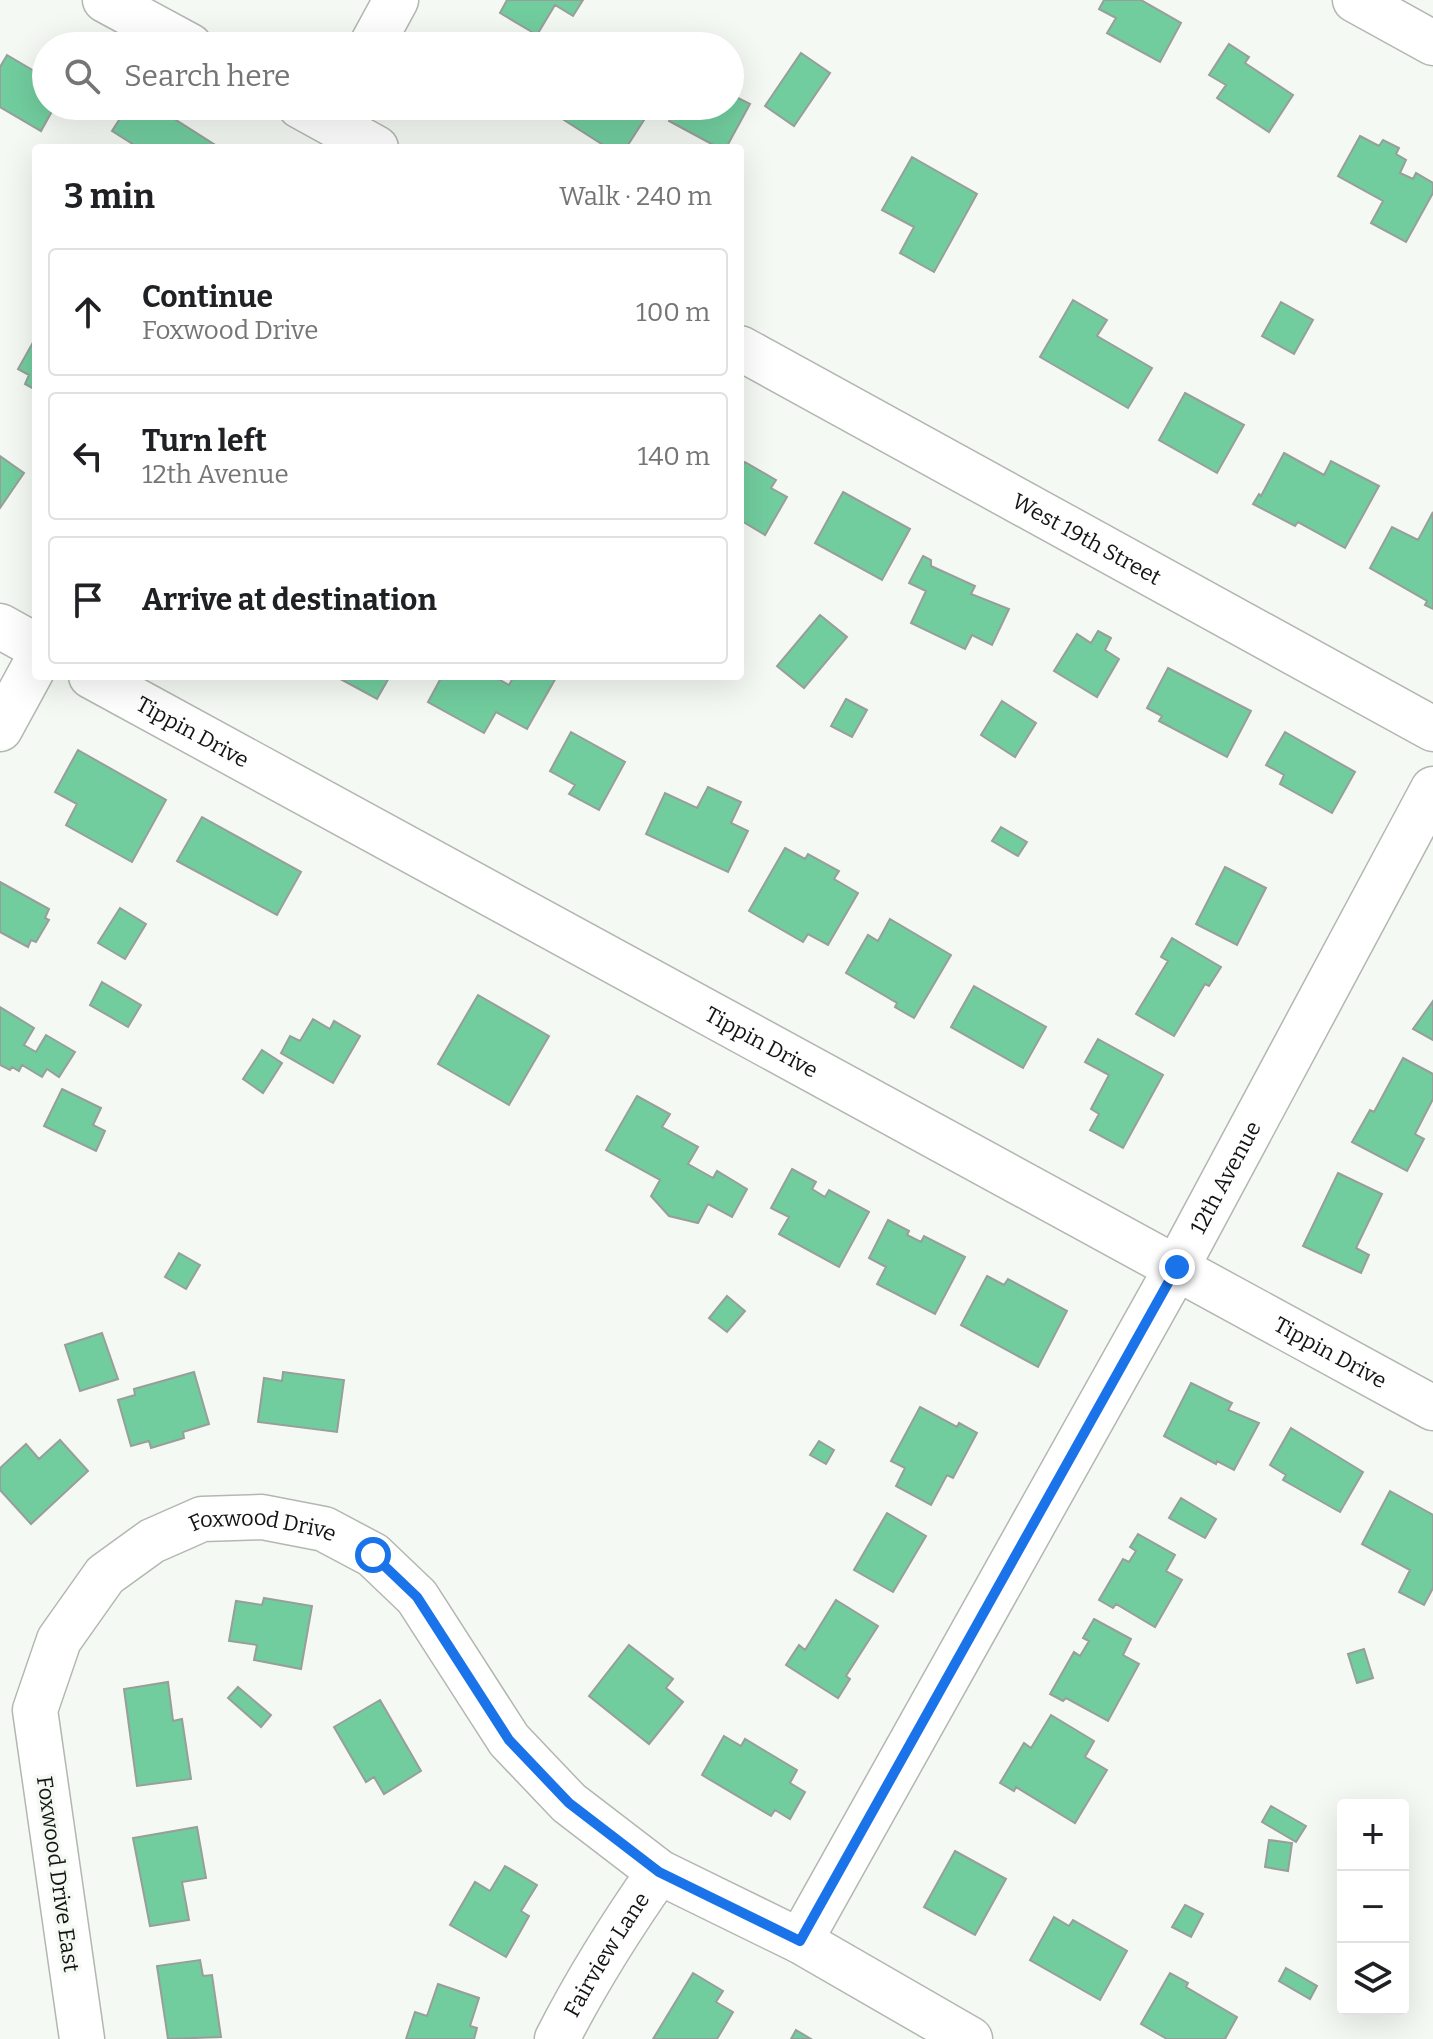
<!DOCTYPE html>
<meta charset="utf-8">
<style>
body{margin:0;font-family:Bitter,serif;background:#f6f6f6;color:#202124}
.controls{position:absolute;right:24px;bottom:24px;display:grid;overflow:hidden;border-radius:8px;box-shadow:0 8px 32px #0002}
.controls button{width:72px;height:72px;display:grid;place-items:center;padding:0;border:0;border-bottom:2px solid #e0e0e0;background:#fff;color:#202124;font:40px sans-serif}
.stop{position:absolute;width:24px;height:24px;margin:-18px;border:6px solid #1a73e8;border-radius:50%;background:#fff}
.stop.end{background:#1a73e8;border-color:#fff;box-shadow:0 2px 8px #0008}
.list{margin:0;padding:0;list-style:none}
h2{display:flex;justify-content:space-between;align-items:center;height:104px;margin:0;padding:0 32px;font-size:34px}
h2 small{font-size:26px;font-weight:400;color:#757577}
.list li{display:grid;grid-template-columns:52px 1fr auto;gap:24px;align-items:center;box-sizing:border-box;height:128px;margin:0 16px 16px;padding:0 16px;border:2px solid #e0e0e0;border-radius:8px}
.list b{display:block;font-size:30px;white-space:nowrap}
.list p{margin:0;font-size:26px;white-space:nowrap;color:#757577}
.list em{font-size:26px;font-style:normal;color:#757577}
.icon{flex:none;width:44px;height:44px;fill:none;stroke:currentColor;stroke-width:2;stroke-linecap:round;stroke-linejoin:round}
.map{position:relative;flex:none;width:1433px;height:2039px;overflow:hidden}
.search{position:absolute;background:#fff;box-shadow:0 8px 32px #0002;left:32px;top:32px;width:712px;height:88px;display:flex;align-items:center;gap:20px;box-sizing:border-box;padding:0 28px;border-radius:44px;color:#757577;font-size:30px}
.panel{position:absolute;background:#fff;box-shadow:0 8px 32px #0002;left:32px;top:144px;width:712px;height:536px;border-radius:8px}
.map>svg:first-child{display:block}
</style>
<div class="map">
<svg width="1433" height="2039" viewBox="0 0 1433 2039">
<rect width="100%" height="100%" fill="#f5f9f3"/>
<path fill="#71cd9e" stroke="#989e9a" stroke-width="2" d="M507,0H583L573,16L555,5L537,35L500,13Z
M1104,0H1141L1181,23L1160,62L1107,33L1116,18L1099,9Z
M1229,44L1249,57L1245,63L1293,95L1269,132L1217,98L1226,85L1209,75Z
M801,53L830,73L794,126L765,106Z
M7,55L46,78V106H55L41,131L0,107V67Z
M730,94L750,104L726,148H719L669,121L677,106H730Z
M128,106H154L220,148H139L112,131Z
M573,106H653L626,148H608L564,120Z
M1360,136L1379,146L1383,140L1399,148L1396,154L1406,160L1400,173L1413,179L1416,173L1433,183V193L1406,242L1371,223L1383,201L1338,176Z
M912,157L977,194L934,272L900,253L914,227L882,210Z
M1073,300L1107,320L1097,336L1152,368L1128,408L1040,357Z
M1281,302L1313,320L1294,354L1262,336Z
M36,337V390L25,384L29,375L18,369Z
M1185,393L1244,425L1217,473L1159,440Z
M1284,453L1324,475L1331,461L1379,486L1345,548L1298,522L1295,526L1253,504L1259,494L1261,496Z
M0,456L24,473L0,508Z
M745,462L776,480L771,488L787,497L765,535L740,520V470Z
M843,492L910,529L882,580L815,543Z
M1433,512V609L1425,605L1427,601L1370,568L1392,527L1418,540Z
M923,556L931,560V566L975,586L971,594L1009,609L992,645L972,635L965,649L911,623L926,591L909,583Z
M820,615L847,637L804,688L777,666Z
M1098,631L1111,638L1105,650L1119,659L1097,697L1054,671L1077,634L1091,643Z
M1168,668L1251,711L1227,757L1159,721L1162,716L1147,708Z
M335,676H390L377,699Z
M442,676H493L509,685L514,676H557L527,729L496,712L484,733L428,702Z
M846,699L867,710L852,737L831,726Z
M1002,701L1036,723L1015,757L981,735Z
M571,732L625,762L599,810L569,794L575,785L550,771Z
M1285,732L1355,772L1332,813L1280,784L1284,775L1266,765Z
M78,750L166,800L132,862L66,825L77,804L55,792Z
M708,787L741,802L731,823L748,831L728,872L646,834L665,793L697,808Z
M202,817L301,872L277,915L177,861Z
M1001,827L1027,842L1018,856L992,841Z
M785,848L805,859L808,854L839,871L834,879L858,893L828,945L808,934L803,942L749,911Z
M1225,867L1266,888L1237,945L1196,924Z
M0,882L49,909L45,918L49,920L36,942L31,940L28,947L0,932Z
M120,908L146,924L125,959L98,943Z
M890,919L951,955L914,1018L895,1007L897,1003L846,973L868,935L878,941Z
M1172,938L1221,967L1209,986L1205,984L1174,1036L1136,1014L1168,961L1161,957Z
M102,982L141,1005L128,1027L90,1005Z
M974,986L1046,1027L1023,1068L951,1027Z
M478,995L549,1036L509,1105L438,1064Z
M1433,1001V1040L1413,1029Z
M0,1007L34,1028L24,1045L36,1052L46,1035L75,1052L59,1077L47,1069L42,1077L22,1065L19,1071L12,1067L10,1070L0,1065Z
M313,1019L330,1029L334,1021L360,1036L333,1083L281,1053L290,1036L300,1041Z
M1098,1039L1163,1075L1123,1148L1090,1130L1099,1114L1091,1109L1109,1075L1085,1062Z
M262,1050L282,1063L263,1093L243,1079Z
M1403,1058L1433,1074V1099L1415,1134L1424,1139L1407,1171L1352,1142L1370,1110L1374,1112Z
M62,1089L101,1108L93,1125L105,1131L96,1151L44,1126Z
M637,1096L670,1114L662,1127L698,1147L688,1164L713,1178L717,1171L747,1189L732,1217L708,1204L698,1223L669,1216L651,1196L660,1180L606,1150Z
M792,1169L816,1182L812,1189L825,1197L829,1190L869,1212L839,1267L779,1234L789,1217L771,1208Z
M1338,1173L1382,1194L1356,1248L1369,1255L1361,1273L1303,1246Z
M888,1220L909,1231L907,1235L921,1242L924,1236L965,1257L935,1314L877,1284L886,1267L869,1258Z
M179,1253L200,1265L186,1289L165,1277Z
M987,1276L1004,1285L1008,1279L1067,1311L1038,1367L961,1325Z
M727,1296L745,1311L727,1332L709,1318Z
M102,1333L118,1379L80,1391L65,1345Z
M194,1372L209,1424L183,1432L184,1438L151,1448L149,1441L131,1446L118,1400L135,1395L134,1389Z
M283,1372L344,1380L337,1432L258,1422L264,1378L282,1381Z
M1191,1383L1232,1403L1228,1410L1259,1423L1234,1470L1217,1461L1216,1464L1164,1436Z
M920,1407L957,1427L959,1423L977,1433L953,1478L947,1475L931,1505L896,1486L905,1468L891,1461Z
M1291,1428L1363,1472L1340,1512L1283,1480L1286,1475L1270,1465Z
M60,1440L88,1471L31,1524L0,1490V1468L26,1444L39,1459Z
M819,1441L834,1450L826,1464L810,1455Z
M1390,1491L1433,1515V1588L1424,1605L1399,1592L1410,1570L1362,1544Z
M1181,1498L1216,1519L1205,1538L1169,1518Z
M887,1513L926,1536L893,1592L854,1570Z
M1138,1534L1175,1555L1166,1571L1182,1580L1155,1627L1116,1604L1113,1608L1099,1600L1123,1559L1129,1562L1136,1551L1130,1547Z
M264,1598L312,1606L301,1669L254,1660L257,1645L229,1641L236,1601L262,1605Z
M836,1600L878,1626L846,1676L850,1679L838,1698L786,1665L799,1645L805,1650Z
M1094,1619L1131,1639L1123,1655L1139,1664L1108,1721L1066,1698L1063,1701L1050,1694L1074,1652L1080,1656L1089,1641L1083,1638Z
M629,1645L673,1679L666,1688L683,1702L649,1744L589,1696Z
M1364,1649L1373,1678L1357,1683L1348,1654Z
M168,1682L173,1721L182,1719L191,1779L137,1786L124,1689Z
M238,1687L271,1715L261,1727L228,1698Z
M380,1700L421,1771L384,1794L374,1777L366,1782L334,1727Z
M1051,1715L1094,1741L1085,1757L1107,1770L1075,1823L1016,1787L1014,1791L1000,1783L1024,1743L1031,1748Z
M724,1736L741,1746L745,1739L797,1770L790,1783L805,1792L790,1819L775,1810L771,1816L702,1775Z
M1271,1806L1306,1826L1296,1842L1262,1822Z
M197,1827L206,1878L182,1882L189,1920L150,1926L133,1838Z
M1269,1840L1292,1843L1288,1871L1265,1867Z
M955,1851L1006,1879L975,1935L924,1907Z
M505,1866L537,1885L521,1911L529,1916L506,1957L450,1925L475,1882L490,1891Z
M1185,1905L1203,1914L1191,1937L1172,1927Z
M1054,1917L1069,1926L1073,1920L1127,1951L1100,2000L1030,1960Z
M200,1960L203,1976L212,1975L221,2037L168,2039L157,1966Z
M1286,1968L1317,1986L1310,1999L1279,1981Z
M693,1973L723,1991L716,2002L733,2012L717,2039H653Z
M1170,1973L1188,1983L1186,1987L1237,2017L1225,2039H1167L1141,2024Z
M438,1984L479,1998L470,2026L477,2028L474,2039H406L415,2012L427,2016Z
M796,2030L811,2039H791Z"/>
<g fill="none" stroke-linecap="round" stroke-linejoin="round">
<defs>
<g id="minor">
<path d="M105,0L190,46"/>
<path d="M1355,0L1433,43"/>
<path d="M371,46L396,0"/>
<path d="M300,106L376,148"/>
<path id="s1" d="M740,348L1433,729"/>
<path d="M0,626L36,646"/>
<path id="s2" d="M91,676L1433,1408"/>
<path d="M0,729L36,663"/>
<path id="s3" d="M800,1941L1177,1267L1433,789"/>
<path id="s4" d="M82,2039L35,1710L59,1640L105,1575L152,1541L202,1519L262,1517L324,1529L373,1555L417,1597L509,1740L569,1803L659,1872L800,1941L970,2039"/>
<path id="s5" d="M557,2039C587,1980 621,1926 659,1872"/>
</g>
</defs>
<use href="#minor" stroke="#b3b7b1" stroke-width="47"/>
<use href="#minor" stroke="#fff" stroke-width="44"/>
</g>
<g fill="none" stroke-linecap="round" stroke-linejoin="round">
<path stroke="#1a73e8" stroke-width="10" d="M373,1555L417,1597L509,1740L569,1803L659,1872L800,1941L1177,1267"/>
</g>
<g text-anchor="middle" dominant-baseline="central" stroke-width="7" stroke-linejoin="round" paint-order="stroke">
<g font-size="22" fill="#131513" stroke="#f5f9f3">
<text stroke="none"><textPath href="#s1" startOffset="396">West 19th Street</textPath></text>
<text stroke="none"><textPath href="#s2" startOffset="116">Tippin Drive</textPath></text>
<text stroke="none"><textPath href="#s2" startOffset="764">Tippin Drive</textPath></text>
<text stroke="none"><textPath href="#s3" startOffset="874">12th Avenue</textPath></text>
<text stroke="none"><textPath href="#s2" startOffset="1412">Tippin Drive</textPath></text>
<text stroke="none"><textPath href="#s4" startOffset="660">Foxwood Drive</textPath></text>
<text transform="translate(58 1874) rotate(82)">Foxwood Drive East</text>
<text stroke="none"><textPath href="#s5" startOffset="98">Fairview Lane</textPath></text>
</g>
</g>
</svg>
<div class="controls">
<button>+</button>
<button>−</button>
<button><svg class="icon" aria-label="layers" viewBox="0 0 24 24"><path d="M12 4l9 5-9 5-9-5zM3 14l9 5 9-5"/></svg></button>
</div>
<div class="stop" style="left:373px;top:1555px"></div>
<div class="stop end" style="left:1177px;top:1267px"></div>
<div class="search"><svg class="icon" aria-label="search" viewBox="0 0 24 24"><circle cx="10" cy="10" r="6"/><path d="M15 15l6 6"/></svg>Search here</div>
<section class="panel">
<h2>3 min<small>Walk · 240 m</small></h2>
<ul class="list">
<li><svg class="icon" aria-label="ahead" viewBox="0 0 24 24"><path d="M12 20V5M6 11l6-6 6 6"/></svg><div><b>Continue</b><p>Foxwood Drive</p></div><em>100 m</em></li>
<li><svg class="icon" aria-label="left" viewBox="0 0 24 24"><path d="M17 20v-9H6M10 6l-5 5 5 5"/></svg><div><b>Turn left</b><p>12th Avenue</p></div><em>140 m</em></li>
<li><svg class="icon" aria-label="arrive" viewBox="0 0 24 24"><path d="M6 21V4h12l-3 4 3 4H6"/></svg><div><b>Arrive at destination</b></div></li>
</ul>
</section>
</div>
